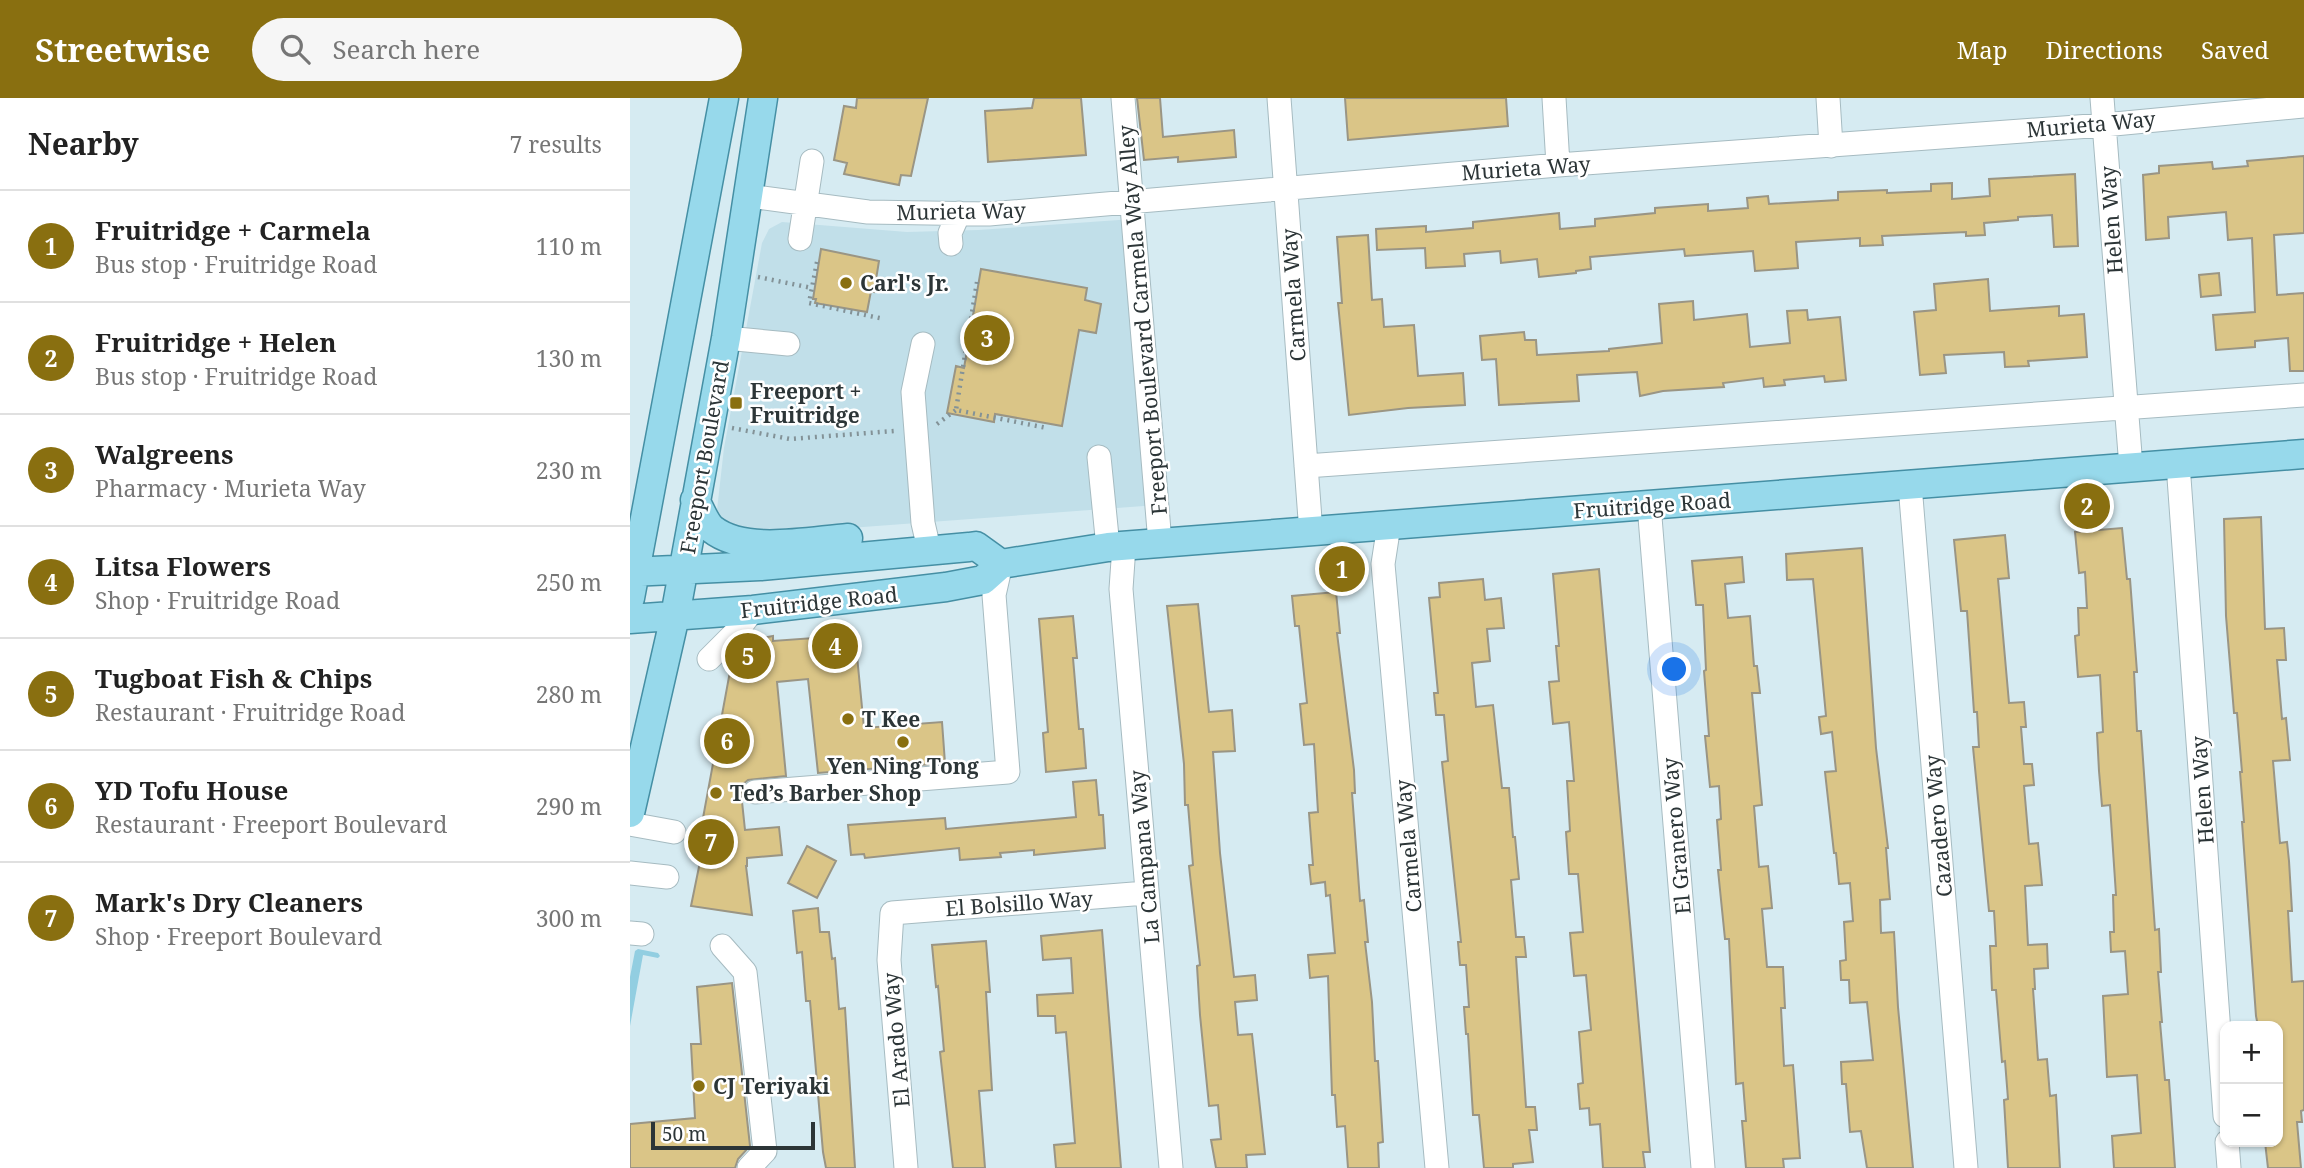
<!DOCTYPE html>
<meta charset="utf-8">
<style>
body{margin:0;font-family:"Noto Serif",serif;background:#f6f6f6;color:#222}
.controls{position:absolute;right:21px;bottom:21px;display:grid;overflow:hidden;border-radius:14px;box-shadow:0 2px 5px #0004}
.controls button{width:63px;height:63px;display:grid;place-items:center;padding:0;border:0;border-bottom:2px solid #e0e0e0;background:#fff;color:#222;font:35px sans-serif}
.scale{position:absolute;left:21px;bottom:18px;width:164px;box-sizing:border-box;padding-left:7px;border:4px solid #2c3537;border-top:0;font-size:19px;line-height:24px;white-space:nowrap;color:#2c3537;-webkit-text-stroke:5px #fff;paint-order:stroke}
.you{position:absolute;left:1045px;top:572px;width:24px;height:24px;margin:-18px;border:5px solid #fff;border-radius:50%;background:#1a73e8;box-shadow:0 0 0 10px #1a73e833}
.badge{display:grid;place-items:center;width:46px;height:46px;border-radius:50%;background:#896f10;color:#fff;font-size:23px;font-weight:700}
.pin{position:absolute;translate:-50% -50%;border:4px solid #fff;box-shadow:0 2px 7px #0006}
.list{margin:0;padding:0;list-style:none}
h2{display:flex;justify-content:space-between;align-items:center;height:91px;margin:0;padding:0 28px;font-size:30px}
h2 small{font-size:23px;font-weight:400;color:#767676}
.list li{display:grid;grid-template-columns:46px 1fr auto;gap:21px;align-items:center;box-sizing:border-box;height:112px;padding:0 28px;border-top:2px solid #e0e0e0}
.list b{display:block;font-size:26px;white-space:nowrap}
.list p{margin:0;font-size:23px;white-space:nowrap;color:#767676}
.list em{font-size:23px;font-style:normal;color:#767676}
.icon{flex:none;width:38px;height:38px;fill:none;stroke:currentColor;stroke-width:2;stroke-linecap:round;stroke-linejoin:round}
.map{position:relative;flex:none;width:1674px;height:1070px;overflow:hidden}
header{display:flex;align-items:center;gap:42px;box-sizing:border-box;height:98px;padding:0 35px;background:#896f10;color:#fff}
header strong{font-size:33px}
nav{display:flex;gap:38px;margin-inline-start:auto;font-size:24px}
.search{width:490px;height:63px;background:#f6f6f6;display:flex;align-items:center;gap:18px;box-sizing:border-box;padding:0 24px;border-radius:38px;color:#767676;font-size:26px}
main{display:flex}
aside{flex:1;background:#fff}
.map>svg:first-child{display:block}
</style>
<header>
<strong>Streetwise</strong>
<div class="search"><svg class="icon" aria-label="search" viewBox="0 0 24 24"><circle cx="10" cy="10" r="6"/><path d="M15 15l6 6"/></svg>Search here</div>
<nav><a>Map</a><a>Directions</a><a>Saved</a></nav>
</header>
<main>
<aside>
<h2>Nearby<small>7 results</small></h2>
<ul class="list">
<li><span class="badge">1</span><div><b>Fruitridge + Carmela</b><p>Bus stop · Fruitridge Road</p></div><em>110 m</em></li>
<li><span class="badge">2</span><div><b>Fruitridge + Helen</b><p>Bus stop · Fruitridge Road</p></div><em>130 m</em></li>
<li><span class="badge">3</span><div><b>Walgreens</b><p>Pharmacy · Murieta Way</p></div><em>230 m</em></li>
<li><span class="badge">4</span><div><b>Litsa Flowers</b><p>Shop · Fruitridge Road</p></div><em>250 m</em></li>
<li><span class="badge">5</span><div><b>Tugboat Fish &amp; Chips</b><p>Restaurant · Fruitridge Road</p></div><em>280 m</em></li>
<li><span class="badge">6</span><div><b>YD Tofu House</b><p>Restaurant · Freeport Boulevard</p></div><em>290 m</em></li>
<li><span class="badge">7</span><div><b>Mark's Dry Cleaners</b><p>Shop · Freeport Boulevard</p></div><em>300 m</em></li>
</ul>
</aside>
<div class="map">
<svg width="1674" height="1070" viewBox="0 0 1674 1070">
<rect width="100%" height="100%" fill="#d6ebf2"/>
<path fill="#c1dfe9" d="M503,121L527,407L126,437L113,436L89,419L87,412L94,350L132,145L139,131L152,124L277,134L348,132Z"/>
<path fill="#92cee1" d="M8,851L28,855L30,858L28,860L13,857L0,928V879L5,853Z"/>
<path fill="#dac587" stroke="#9a9584" stroke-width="2" d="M227,0H298L281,78L271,77L269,87L214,76L217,65L204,62L214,8L226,10Z
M404,0H451L456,57L358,64L355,13L402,10Z
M507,0H530L533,39L604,32L606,59L548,64V59L514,62Z
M715,0H876L878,28L718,42Z
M1674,58V135L1644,137L1647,197L1674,195V273H1660L1658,240L1625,243V249L1586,252L1583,217L1625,214L1622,140L1598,142L1596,114L1538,119L1539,140L1516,142L1513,77L1529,75V68L1582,64L1583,71L1618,68L1617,63Z
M1445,76L1448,148L1424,149L1422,117L1388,119V122L1354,125L1355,137L1336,138V134L1252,138L1253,147L1230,148V140L1166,144L1168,170L1125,173L1123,153L1055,158L1054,151L960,159L961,171L946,173V175L909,179L907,161L871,165L870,153L834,156L835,168L796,170L795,150L747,152L746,131L796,128V134L843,130V124L929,115L930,131L965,128V121L1025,115V110L1078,106V113L1118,110L1117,100L1138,98L1139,106L1208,102V94L1257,92V95L1301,93V86L1322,85V101L1360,98L1359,81Z
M738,137L742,202L752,201L754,229L784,227L788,278L833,275L835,307L778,310L719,317L708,205H712L707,139Z
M191,151L249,163L244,194L241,193L237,214L185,205L186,201H183Z
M351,171L457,190L455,202L471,206L466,235L449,232L432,328L365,316L364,324L317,315L326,268L334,270Z
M1589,175L1591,197L1571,199L1569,177Z
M1358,181L1360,213L1429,208V218L1454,216L1457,259L1398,263L1399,268L1375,269L1374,254L1314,257L1316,275L1290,277L1284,214L1306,212L1304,186Z
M1063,203L1064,222L1117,216L1120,249L1160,245L1157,213L1177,212L1178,222L1210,219L1216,282L1195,284L1194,278L1154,282L1155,287L1134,289L1133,280L1093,285L1094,289L1033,293L1010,298L1007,274L947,277L949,303L869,307L866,261L852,262L850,238L894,234L895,242H906L907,257L979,253V251L1032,245L1029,206Z
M1631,419L1635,531L1654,530L1656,562H1647L1652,621L1656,620L1660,662L1643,663L1650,745L1657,744L1659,763L1662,813H1658L1662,884L1674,883V1012L1671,1013L1672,1024H1667L1671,1070H1638L1635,1044H1648V928H1628L1626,918L1612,724H1614L1610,674H1612L1607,615H1604L1596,518L1594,421Z
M1492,430L1497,481H1500L1507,574H1504L1507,633H1511L1525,832L1529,831L1531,874H1528L1532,924H1530L1535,982H1539L1545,1070H1484L1482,1038L1511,1035L1507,977L1477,979L1473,898L1498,896L1495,853L1481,854L1480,834H1484L1483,797H1486L1480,707L1472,708L1469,673L1467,635L1473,634L1470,577L1448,579L1445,538L1449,537L1448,510H1457L1455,474L1449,475L1445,434Z
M1375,437L1379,480L1368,481L1379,605L1394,604L1396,629H1391L1394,666H1402L1404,687L1394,688L1399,746L1408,745L1412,787L1395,788L1398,847L1417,846L1418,870L1404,871L1405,891H1403L1408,962L1417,961L1420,998L1426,997L1430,1070H1378L1374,1002L1378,1001L1375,963L1372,964L1366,892H1362L1360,848H1366L1364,813H1359L1343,649H1349L1347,614H1344L1337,513H1331L1324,442Z
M1232,450L1246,650L1258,750H1256L1260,801L1250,802L1251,835L1264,834L1268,909L1283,1070H1237L1231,1033L1220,1034L1216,986H1212L1211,964L1243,962L1237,904L1220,905L1219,882H1211L1210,863L1216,862L1214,824L1223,823L1220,785L1209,786L1206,755H1204L1195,674L1206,673L1202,634L1191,636L1189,619L1196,618L1183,481L1157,482L1156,456Z
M1112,459L1114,484L1095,486L1098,520L1120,518L1124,568H1127L1130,595H1122L1132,707L1124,708L1129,769L1138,768L1142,810L1132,811L1137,869H1153L1155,910H1151L1154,968L1163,967L1170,1060L1153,1061L1154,1070H1116L1112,1023H1116L1113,985L1106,986L1099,841H1095L1088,772H1091L1087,722L1091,721L1089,688L1080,689L1075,638H1079L1074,573L1076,572L1073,507H1066L1062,463Z
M969,471L1020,1054H1013L1015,1070H973L970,1026L960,1027L959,1010L950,1011L948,986L953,985L949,934L961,932L956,877L944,878L940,835L953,834L948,776H939L936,734L940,733L937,683H944L939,624L923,626L919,584L929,583L926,548H929L923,476Z
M853,481L855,502L871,500L874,530L857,531L860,563L842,565L846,609L863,607L872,690H879L883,739H885L889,781L881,782L886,839H894L896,859H886L896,1009H905L907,1032H899L903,1064L883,1066V1070H854L849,1017H843L838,936H836L834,909H839L836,867H830L828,844H831L812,664L818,663L814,617H806L804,595H808L799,500L810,499L809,485Z
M706,494L710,535H707L724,672L725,695H722L730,803L734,802L738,844H735L742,904L745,963H748L753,1044L748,1045L749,1070H718L715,1028L707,1029L705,997H702L698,878L680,880L678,857L705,855L700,797L696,798L695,784L681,786L679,767H683L679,715L688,714L684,646L674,647L670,606L677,605L669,528H665L662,498Z
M568,506L579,614L602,612L605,653L583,654L590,755L604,879L625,877L627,902L605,904L608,937L622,936L635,1056L616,1057L617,1070H586L581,1042L591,1041L588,1007L579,1008L570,917L567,868L570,867L559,768L563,767L558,707H555L554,666L537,508Z
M443,518L447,560H443L449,631H453L456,670L416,674L413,635L418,634L409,521Z
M225,537L234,630L312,624L315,665L188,675L178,581L147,584L156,678L118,682L112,687L111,694L115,732L149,729L152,757L117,760V768H116L122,817L61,808L71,759L66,758L103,557L126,541L143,538V543Z
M466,682L469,717H473L475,750L404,757V752L370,755L371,759L330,762L329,750L235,760L234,756L221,757L218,727L315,720L316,731L446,719L443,684Z
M177,748L206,763L187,800L158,785Z
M188,810L190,834H199L202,861L205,860L209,911L215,910L225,1070H196L193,1054L180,903H176L172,854L167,855L163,813Z
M472,832L491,1070H426L424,1047L445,1045L436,934L426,935L425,918H408L407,897L443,895L441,860L413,862L411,838Z
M356,843L360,894H356L362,992L349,993L355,1070H323L310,954L314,953L308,888L306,889L302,847Z
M102,885L120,1048L108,1061L105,1070H0V1026L65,1020L61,946H71L67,889Z"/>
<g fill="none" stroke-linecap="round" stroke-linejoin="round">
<defs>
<path id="minor" d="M493,0L530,445
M649,0L681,435
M924,0L928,67
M1198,0L1201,48
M1472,0L1501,369
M119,98L238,114L359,116L928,67L1474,27L1674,8
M170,141L182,63
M321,146L320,135L329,115
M96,240L158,246
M293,246L283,294L293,425L299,451
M469,359L478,449
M1548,366L1595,1018
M676,368L1674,297
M1280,387L1336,1070
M1019,407L1073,1070
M759,427L753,466L807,1070
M494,448L491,491L541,1070
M79,561L107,533L123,512
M125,694L378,674L364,497L371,466
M0,726L44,734
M0,775L37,779
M0,835L12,836
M92,848L115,874L135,1053L119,1070
M1597,1044L1599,1070
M276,1070L259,862L262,815L516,795"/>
<path id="major" d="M65,402C70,411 75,425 82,431C115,457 178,443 218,440
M0,474L130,468L339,449L346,448L371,466
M0,500L94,0
M0,521L123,512L316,489L353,482L371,466L478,449L1674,356
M0,715L45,518L96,240L133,0"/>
</defs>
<use href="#minor" stroke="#a6bbc1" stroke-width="25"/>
<use href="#major" stroke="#458fa4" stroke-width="31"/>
<path stroke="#839297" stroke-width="4.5" stroke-dasharray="2 5" stroke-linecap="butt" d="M187,164L179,205L254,221
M128,179L182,190
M347,184L326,312L417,330
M307,326L326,312
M102,330L160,341L264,333"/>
<use href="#minor" stroke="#fff" stroke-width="23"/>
<use href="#major" stroke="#97d9eb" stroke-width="28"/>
</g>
<g fill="#896f10" stroke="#fff" stroke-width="2.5">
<circle cx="216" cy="185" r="7"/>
<rect x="99" y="298" width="14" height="14" rx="3.5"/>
<circle cx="218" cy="621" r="7"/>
<circle cx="273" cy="644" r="7"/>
<circle cx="86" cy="695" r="7"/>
<circle cx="69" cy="988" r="7"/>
</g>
<g text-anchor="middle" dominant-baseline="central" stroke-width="5" stroke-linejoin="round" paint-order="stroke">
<g font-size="21" fill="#2c3537" stroke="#fff">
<text transform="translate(1461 26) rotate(-5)">Murieta Way</text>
<text transform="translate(896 70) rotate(-4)">Murieta Way</text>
<text transform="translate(331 113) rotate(-1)">Murieta Way</text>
<text transform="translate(1481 122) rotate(-94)">Helen Way</text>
<text transform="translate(663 197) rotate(-94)">Carmela Way</text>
<text transform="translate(512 222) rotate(-95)">Freeport Boulevard Carmela Way Alley</text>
<text transform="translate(74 359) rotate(-80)">Freeport Boulevard</text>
<text transform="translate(1022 407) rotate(-4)">Fruitridge Road</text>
<text transform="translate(189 504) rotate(-6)">Fruitridge Road</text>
<text transform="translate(1572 692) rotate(-94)">Helen Way</text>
<text transform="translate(1308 728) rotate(-95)">Cazadero Way</text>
<text transform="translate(1046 738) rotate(-95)">El Granero Way</text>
<text transform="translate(778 748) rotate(-95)">Carmela Way</text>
<text transform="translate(514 759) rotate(-95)">La Campana Way</text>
<text transform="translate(389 805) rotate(-4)">El Bolsillo Way</text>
<text transform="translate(266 942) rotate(-95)">El Arado Way</text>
</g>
<g font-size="21" font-weight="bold" fill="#2c3537" stroke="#fff" text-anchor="start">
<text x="230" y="185">Carl's Jr.</text>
<text x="120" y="293">Freeport +<tspan x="120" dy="24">Fruitridge</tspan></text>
<text x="232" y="621">T Kee</text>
<text x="273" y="668" text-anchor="middle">Yen Ning Tong</text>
<text x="100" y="695">Ted’s Barber Shop</text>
<text x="83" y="988">CJ Teriyaki</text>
</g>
</g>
</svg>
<div class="controls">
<button>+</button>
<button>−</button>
</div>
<div class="scale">50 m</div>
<div class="you"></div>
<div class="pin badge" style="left:712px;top:471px">1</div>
<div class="pin badge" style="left:1457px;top:408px">2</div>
<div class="pin badge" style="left:357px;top:240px">3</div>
<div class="pin badge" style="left:205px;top:548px">4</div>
<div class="pin badge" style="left:118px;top:558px">5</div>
<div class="pin badge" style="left:97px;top:643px">6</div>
<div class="pin badge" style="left:81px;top:744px">7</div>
</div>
</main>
